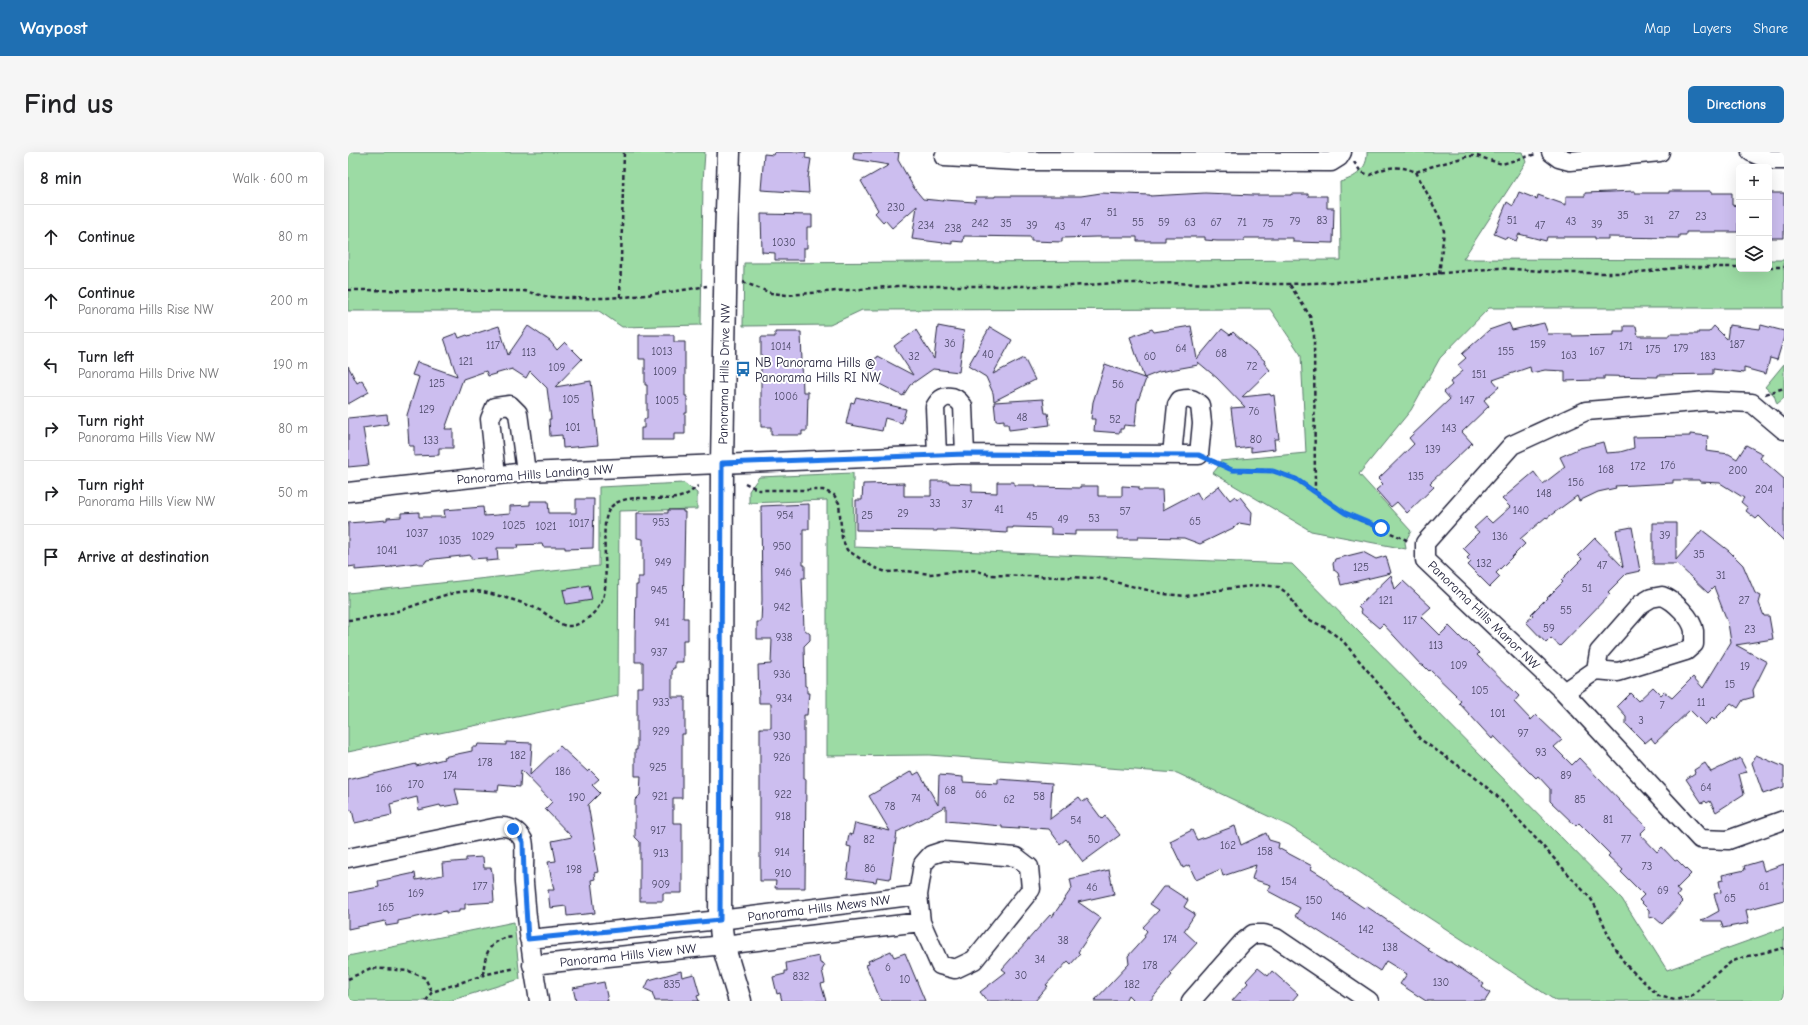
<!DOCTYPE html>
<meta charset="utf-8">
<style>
body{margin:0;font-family:"Comic Neue",sans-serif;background:#f6f6f6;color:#202124}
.controls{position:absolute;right:12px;top:12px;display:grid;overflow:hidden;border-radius:6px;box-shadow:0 4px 16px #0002}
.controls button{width:36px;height:36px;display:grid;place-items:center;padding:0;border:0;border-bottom:1px solid #e0e0e0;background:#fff;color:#202124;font:20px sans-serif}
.stop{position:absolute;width:12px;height:12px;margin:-9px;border:3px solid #1a73e8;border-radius:50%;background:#fff}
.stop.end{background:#1a73e8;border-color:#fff;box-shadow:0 1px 4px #0008}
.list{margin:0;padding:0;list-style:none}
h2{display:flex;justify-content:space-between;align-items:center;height:52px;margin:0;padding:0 16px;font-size:17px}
h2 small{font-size:13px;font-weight:400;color:#757577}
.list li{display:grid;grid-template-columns:26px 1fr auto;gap:12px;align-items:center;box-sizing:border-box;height:64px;padding:0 16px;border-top:1px solid #e0e0e0}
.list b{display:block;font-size:15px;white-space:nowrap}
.list p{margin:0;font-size:13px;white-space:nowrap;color:#757577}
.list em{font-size:13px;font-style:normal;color:#757577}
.icon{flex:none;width:22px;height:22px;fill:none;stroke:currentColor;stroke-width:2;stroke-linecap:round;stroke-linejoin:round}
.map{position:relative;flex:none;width:1436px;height:849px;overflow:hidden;border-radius:6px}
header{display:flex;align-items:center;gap:24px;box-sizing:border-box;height:56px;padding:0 20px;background:#1f6fb2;color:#fff}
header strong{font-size:19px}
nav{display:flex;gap:22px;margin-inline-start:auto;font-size:14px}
.intro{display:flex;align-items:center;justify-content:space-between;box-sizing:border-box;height:96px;padding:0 24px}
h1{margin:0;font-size:28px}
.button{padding:10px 18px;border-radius:6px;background:#1f6fb2;color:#fff;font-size:14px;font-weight:700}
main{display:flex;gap:24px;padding:0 24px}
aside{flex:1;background:#fff;border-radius:6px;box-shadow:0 4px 16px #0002}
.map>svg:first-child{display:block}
</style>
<header>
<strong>Waypost</strong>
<nav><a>Map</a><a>Layers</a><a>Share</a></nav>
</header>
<div class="intro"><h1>Find us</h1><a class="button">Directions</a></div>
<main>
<aside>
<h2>8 min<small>Walk · 600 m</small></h2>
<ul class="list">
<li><svg class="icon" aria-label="ahead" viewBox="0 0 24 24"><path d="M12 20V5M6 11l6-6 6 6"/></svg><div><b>Continue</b></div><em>80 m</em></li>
<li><svg class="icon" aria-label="ahead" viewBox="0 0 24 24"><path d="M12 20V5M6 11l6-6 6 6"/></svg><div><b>Continue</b><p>Panorama Hills Rise NW</p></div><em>200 m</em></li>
<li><svg class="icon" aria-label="left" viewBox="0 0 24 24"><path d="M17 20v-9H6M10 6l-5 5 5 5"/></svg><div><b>Turn left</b><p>Panorama Hills Drive NW</p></div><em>190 m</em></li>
<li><svg class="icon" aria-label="right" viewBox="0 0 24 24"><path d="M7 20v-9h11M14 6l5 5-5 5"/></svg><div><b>Turn right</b><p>Panorama Hills View NW</p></div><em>80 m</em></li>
<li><svg class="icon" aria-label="right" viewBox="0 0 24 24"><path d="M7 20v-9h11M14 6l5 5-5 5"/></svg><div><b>Turn right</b><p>Panorama Hills View NW</p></div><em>50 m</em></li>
<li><svg class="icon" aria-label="arrive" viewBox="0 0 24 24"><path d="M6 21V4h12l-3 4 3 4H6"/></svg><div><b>Arrive at destination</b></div></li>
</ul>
</aside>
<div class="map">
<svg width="1436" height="849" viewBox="0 0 1436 849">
<rect width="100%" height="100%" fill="#fff"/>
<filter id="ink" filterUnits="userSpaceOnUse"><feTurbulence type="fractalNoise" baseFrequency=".025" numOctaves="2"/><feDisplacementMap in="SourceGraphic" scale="8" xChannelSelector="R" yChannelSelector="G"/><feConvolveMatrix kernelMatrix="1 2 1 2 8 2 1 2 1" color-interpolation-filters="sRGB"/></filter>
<g filter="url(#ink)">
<path fill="#9cdba4" stroke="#5f7e70" d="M0,0H357L355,30L353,173L274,175L251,159H0Z
M1019,0H1174L1178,10L1115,107L1391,108V117H1421V108H1436V156H1141L1092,206L1063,258L1011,322L1063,379L1057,390L1058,397L963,379L865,321L870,315L872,309L958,301L953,203L922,157L514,158L482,173L395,174L396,111L993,108L992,30C1007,26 1020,17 1019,0Z
M1436,212V246L1429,252L1426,243L1417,235Z
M505,321L506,395L944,412L1274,747L1319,818L1436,776V849H1208L941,674L829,621L581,603L479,604V348L401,351V339L411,325Z
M336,331L349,341V357L271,359L270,544L0,600V441L251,414V335Z
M166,770L172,827L101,849H0V804Z"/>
<path fill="#ccbeef" stroke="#22223b" d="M427,0H458L457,6L463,7L460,26L461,41L413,38L416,2L426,3Z
M506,0H551L550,8L566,36L575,47L595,49L596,48L627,50L628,45H647V44H733L753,41L802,43V44L857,41L906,43H943V42H960V44H979V56H986L985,91L945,90V86H896V89H869L857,88V85H817V89H789V85H748L714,86V90L683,89V85L616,84L615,90L604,89V92L564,87L569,54L544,76L537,68L535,70L527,61L530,58L513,29L541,13L505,7Z
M1287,39V41H1321V39H1364V41H1384V53L1390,54V80H1338V83H1331V86L1260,85V87H1247V85H1199L1198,89L1171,82L1168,89L1159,85L1158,87L1146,82L1159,50L1165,54L1171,40L1189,47L1190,43L1218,53V44H1237V41Z
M1421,41H1436V86H1421Z
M413,62L464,63V75H459V96H456V108H427V101L414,100Z
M1161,171L1164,178L1196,171L1200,182H1224V184L1266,183V179H1276V174H1288L1290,184H1321V182H1350V180H1361L1366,174L1379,187L1381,173L1412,177L1413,173L1436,179V185L1429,208L1422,206L1418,222L1396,216V221L1365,217V222L1310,223V225L1256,224V227H1248V228L1217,229V219L1197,218L1183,221L1182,215L1145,228L1151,235L1136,248L1141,254L1114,280L1124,291L1082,331L1086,335L1059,361L1049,350L1043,355L1028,338L1035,332L1030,327L1066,292L1061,286L1102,247L1096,240L1104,233L1102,230L1115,219L1110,213L1118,206L1114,202L1141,178Z
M151,174L160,203L180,174L202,189L209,198L217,190L234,207L207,235L243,229L250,293L215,296L214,283L202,284L201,267H203L199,236L182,219L178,226L164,217L140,224L138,219L115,227L97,277H105V296H91V303L66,304V294H61L59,263L71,225L64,223L69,210L109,224L96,186L109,181L111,186L119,183L120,184Z
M590,174L616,179L611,220L585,217L562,233L555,244L518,225L529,204L565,223L546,194L568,178L586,207Z
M843,174L849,207L874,177L882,183L885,180L917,209L916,211L922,218L894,245L922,242L923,244L926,243L931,287H926L927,297L903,300V295L888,297L883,256L897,255L869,226L850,210V213L811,220L796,226L798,227L789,251L787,274L776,273L775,277H772V281L746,279L747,267H743L745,250L757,212L796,226L782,185L804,177L806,180Z
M642,175L664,188L645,222L676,206L687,228L646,249L645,241L638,225L620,214Z
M427,180H453L455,240H460L459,279H454V283H423V275H413V185H427Z
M291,183H326V190H337V244H339V261H337V282H326V288H293V276H296V267H299V233H297V207H291Z
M0,214L9,231L14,228L21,240L0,252Z
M508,245L558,257L554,271L537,266L534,279L498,272L503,250L506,251Z
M695,247L697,261H700L702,273L661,278L660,272H656V268L648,269L646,250Z
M39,262L40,272L15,276L21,313L0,315V266Z
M1342,282L1360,284L1358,299L1381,302L1389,307L1398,293L1415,302L1412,306L1436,327V389L1411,364L1408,367L1398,359L1400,356L1393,350L1396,346L1372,331L1352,330L1351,328H1325V331L1267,334L1268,336L1250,340L1231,349L1229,344L1199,366L1198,365L1172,387L1177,392L1148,421L1152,425L1142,435L1120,413L1123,410L1119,406L1122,403L1115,396L1131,380L1126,376L1138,365L1144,371L1162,355L1154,347L1186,320L1195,332L1217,315L1212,305L1232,296L1255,290L1258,301L1272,300L1286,296L1285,285L1342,284Z
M583,329H601V331L624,332V340L649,341V330H666V333H688V335L732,336V334H750V344H774V334L791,335V338H814L815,358L849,340L853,348L871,334L882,348L887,344L889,347L892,345L904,360L903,373L891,371L885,376L852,392L836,386L790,385V387H770V379H727V383L703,382V376L665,375V376H659V381L606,378H589V379L508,378V348H514L515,332L556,331V344H583Z
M228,347H246L245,396L217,397V395H195L194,392L169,393L170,396H149L150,408L138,409V406L123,407V403L86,407L79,408L76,412H71L69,411L44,414V415L7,418V414L0,415V371L39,368V366L53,365V361L71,360V365H97L96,358L135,355L136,364L162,362V354L182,353V349H200L201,361H228Z
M461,352V377H455V413H457V426H454L456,477L462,482V488L456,494L457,534H459V541H461L459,563H456V627H458L457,736H427L428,729H412V576H423V551H411L410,513L423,512L424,487H409V470H413L414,448L413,354Z
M320,358H335V360H337L335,466H340V488H335V510H327V516H325L324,520V545H337V582H334V646H325V671H334V741H315V749H292V690L287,685V648L292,643L293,624H287V598H289V535H295V510H287V486L288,433H290V425H295V387L289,386V361H320Z
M1305,371H1328V408L1354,378L1381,399L1395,413L1407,441L1413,444L1411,451L1416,464H1421L1425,487L1388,493L1419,510L1405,538L1406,545L1395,548L1390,556L1383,551L1366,568L1364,566L1357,573L1342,558L1307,591L1303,586L1297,591L1278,572V564L1269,554L1282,541L1290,549L1305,535L1313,543L1316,540L1324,546L1345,525L1355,536L1383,490L1380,471L1366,435L1360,441L1328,411V412H1305Z
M1284,375L1292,419L1278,422L1260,440L1262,442L1212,494L1203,486L1198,491L1178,470L1185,464L1183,462L1215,430L1213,428L1234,407L1230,403L1247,386L1275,415L1268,378Z
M1015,400L1028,407L1038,404L1043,421L993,433L990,421L986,418L985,412L987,407Z
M1043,423L1047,437L1055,429L1083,455L1073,464L1092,483L1101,474L1117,490L1118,488L1131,501L1129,503L1171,544L1166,550L1183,568L1188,563L1214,588L1206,595L1224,613L1231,606L1273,650L1299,675L1292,682L1309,700L1314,695L1327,709L1329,708L1343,722L1328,737L1332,740L1329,744L1335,750L1314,772L1306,765L1301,766V758L1291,748L1296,743L1273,720L1275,718L1260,704L1262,702L1231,671L1228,674L1202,649V637L1190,624L1188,626L1183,621H1182L1146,584L1144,587L1111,551L1113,549L1107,544L1108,543L1082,518L1081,519L1075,513H1073L1035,472L1031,476L1012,460L1013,458L1010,455Z
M241,433L244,448L218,452L215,438Z
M158,590L184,591L182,623L212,594L240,620L242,618L251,627L244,633L252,641L240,653L248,698H246L250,720L246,721L247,727L243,728L247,761L219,764L218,754L202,756L200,738H206L200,710L208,709L204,689L224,685L197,657L204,650L173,618L172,635L151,633L150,639L107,637L111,652L93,655L92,653L71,658L69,645L42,652L44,663L7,671L4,658L0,659V628L68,612V614L96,607L95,605L124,599V595H129L130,592L158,593Z
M1408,603L1436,615V635L1415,642L1404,611Z
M1392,606L1399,620L1391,622L1396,642L1368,660L1362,649L1359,651L1357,649L1354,651L1338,627L1347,621L1346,618L1357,611L1363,620Z
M564,619L566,623L571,620L590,653L591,623L615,625V630L650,632V627L704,631L702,667L731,645L735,650L739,647L754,667L757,664L772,683L735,710L718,687L712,692L701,677L671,675V677L654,676V674L598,669V654L549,680L542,727L529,725L528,730L499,726L503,695L499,694L501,682L504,683L507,671L542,679L521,644Z
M887,674L893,693L918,681L921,688L931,691L930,696L964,714L963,717L976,725L985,735L1016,756L1018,754L1081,797L1080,798L1100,810H1103L1136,832L1134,835L1142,841L1137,849H1078L1052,832L1059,822L1038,809L1032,819L947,764L952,756L920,739L923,733L904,727L908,713L875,724L873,717L848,728L841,713L835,716L822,689L844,678L849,688Z
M135,705L136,716H143L144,720L146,750L117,752V757H111V760L98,761V759L50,769V772L38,774L37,769L0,777V741L31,735L30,729L67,721L68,728L95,723L94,711L118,709V706Z
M1413,709L1416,719L1436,712V748L1398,758L1401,771L1375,776L1373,769H1353L1371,759L1366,742L1373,740L1371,729L1375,728L1374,723L1397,718L1396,714Z
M761,718L766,742L730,750L753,766L730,800L732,802L723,812L720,809L698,833L700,834L687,849H639L632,840L658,820L654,817L702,763L704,765L724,736L722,727Z
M815,735H820L840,748L836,755L847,762L836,779L849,791L822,821L824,823L802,849H786L780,843L777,849H746L781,812L780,804L797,785L796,783L799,779L795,775L811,758L802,752Z
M543,799L546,805L557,801L577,849H533L518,813L521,812L520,809Z
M471,804L472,811L477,813L474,818L477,831L473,832L478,849H434L432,841L429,842L425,825L437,822V819H439L438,811Z
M910,816L920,824L924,819L950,842L944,849H884L900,831L898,829Z
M333,819L334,825L346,822L352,843L349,844L351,849H307L304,840L297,837L301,828Z
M256,830L260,849H228L225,836Z"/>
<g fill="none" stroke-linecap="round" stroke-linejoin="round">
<defs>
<path id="minor" d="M671,0V9L983,10L991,5L994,0
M1203,0L1211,6L1222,9L1312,0
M1403,0L1421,8H1436
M596,5L671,9
M1436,278L1404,251L1359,249L1238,259L1164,293L1077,391V408L1216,540L1352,687L1380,688L1436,668
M589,303L587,255C594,242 606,241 615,254L617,302
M148,323L142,267L147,255L162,253L170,261L178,320
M0,340L178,320L617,302L851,303L854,271L852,253C845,246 841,246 832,248L829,253L824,303
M1314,444C1326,448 1344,466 1346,479C1346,483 1346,487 1346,492L1338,499L1270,520L1248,518L1251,500L1293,452L1303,446Z
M1216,540L1248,518
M595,699L668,705L681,715L683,737L626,808L607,817L592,813L573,770L570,743L575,712L583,703Z
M0,706L150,675C161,674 170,678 175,688C178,696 175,721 176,731C179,771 184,810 191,849
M181,787L372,768L570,743
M184,813L375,793L573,770
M843,849L894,791L905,782H916L928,786L1021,849"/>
<path id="tertiary" d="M381,0L378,88L374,311L372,768L375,793L392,849"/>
</defs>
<use href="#minor" stroke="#22223b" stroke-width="21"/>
<use href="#tertiary" stroke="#22223b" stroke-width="25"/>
<path stroke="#22223b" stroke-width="2.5" stroke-dasharray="4 3" stroke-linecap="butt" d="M1006,10L1013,20L1022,23C1038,14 1051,13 1068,20L1082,15L1121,4H1129L1154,12L1188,2
M1068,20L1092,66L1096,79L1091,123
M1421,115H1436
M395,130L423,141L439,143L551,134H722L770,131L942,132L1008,129L1151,116L1220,121H1282L1337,115H1391
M942,133L962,164L966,183L967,341
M0,138L176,139C186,141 196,145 206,145C257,149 308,143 359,134
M272,145L276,0
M1417,242L1436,236
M865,309L884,318L925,319L948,327L997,361L1061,389
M397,331L411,338H475L486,343L491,351L494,386L499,398L525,415L538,420L558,419L582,422L626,418L643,423L750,426L816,442L838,444L877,437L913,433L931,435L941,443L951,460L958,466L978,476L995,489L1048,553L1072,587L1124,623L1149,644L1243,747L1249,757L1266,795L1278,813L1311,844L1327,848L1344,844L1361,827L1383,810L1396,805L1436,796
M0,468C17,467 34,464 50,459C77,451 107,435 135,440C150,443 174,450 187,456C197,460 204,467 213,472C228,480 248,462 254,449C264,425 248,369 264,354C281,339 313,351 332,345C339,343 344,339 350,334
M135,823C137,801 141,787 165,785
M0,827L23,816L61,819L77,826L84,840
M78,849L84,840L139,822L168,816"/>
<use href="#minor" stroke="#fff" stroke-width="18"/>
<use href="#tertiary" stroke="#fff" stroke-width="22"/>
</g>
</g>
<g fill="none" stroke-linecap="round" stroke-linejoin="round" filter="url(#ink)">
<path stroke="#1a73e8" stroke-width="5" d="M165,677L170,681L175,690L176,724L180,787L372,768L374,311L617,302L851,303L884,318L925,319L948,327L997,361L1033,376"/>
</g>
<defs>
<symbol id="bus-bare" viewBox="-9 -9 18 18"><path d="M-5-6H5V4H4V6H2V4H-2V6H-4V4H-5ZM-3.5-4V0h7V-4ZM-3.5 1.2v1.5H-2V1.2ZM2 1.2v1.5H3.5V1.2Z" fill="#1f6fb2" stroke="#fff" stroke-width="2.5" paint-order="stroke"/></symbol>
</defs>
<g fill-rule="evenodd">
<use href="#bus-bare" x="384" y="206" width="22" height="22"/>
</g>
<g text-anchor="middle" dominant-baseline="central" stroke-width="4" stroke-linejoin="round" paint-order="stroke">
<g font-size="11" fill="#4c4968">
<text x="548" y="55">230</text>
<text x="764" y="60">51</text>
<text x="1275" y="63">35</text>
<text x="1326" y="63">27</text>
<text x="1353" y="64">23</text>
<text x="974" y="68">83</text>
<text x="1164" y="68">51</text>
<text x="1301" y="68">31</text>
<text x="947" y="69">79</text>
<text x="1223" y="69">43</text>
<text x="738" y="70">47</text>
<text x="790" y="70">55</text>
<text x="816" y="70">59</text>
<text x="842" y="70">63</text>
<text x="868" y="70">67</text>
<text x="894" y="70">71</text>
<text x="632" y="71">242</text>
<text x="658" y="71">35</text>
<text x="920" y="71">75</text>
<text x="1249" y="72">39</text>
<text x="578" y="73">234</text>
<text x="684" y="73">39</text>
<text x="1192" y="73">47</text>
<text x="712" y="74">43</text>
<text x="605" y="76">238</text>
<text x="436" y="90">1030</text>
<text x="602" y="191">36</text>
<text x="1190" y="192">159</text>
<text x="1389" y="192">187</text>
<text x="145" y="193">117</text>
<text x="433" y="194">1014</text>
<text x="1278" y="194">171</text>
<text x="833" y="196">64</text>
<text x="1333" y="196">179</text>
<text x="1305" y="197">175</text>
<text x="314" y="199">1013</text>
<text x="1158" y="199">155</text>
<text x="1249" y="199">167</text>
<text x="181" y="200">113</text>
<text x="873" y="201">68</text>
<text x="640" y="202">40</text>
<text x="1221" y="203">163</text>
<text x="566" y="204">32</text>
<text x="802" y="204">60</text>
<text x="1360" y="204">183</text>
<text x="118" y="209">121</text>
<text x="904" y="214">72</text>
<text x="209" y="215">109</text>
<text x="317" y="219">1009</text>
<text x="1131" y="222">151</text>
<text x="89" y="231">125</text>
<text x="770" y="232">56</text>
<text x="438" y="244">1006</text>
<text x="223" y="247">105</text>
<text x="319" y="248">1005</text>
<text x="1119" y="248">147</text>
<text x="79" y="257">129</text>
<text x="906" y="259">76</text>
<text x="674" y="265">48</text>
<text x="767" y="267">52</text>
<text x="225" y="275">101</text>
<text x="1101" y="276">143</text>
<text x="908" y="287">80</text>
<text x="83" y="288">133</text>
<text x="1085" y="297">139</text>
<text x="1320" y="313">176</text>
<text x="1290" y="314">172</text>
<text x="1258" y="317">168</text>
<text x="1390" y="318">200</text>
<text x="1068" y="324">135</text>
<text x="1228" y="330">156</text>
<text x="1416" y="337">204</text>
<text x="1196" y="341">148</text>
<text x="587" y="351">33</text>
<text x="619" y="352">37</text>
<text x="651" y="357">41</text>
<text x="1173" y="358">140</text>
<text x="777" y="359">57</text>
<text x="555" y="361">29</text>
<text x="437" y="363">954</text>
<text x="519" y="363">25</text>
<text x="684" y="364">45</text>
<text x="746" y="366">53</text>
<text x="715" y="367">49</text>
<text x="847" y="369">65</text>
<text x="313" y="370">953</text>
<text x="231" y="371">1017</text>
<text x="166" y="373">1025</text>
<text x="198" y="374">1021</text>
<text x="69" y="381">1037</text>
<text x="1317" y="383">39</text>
<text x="135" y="384">1029</text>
<text x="1152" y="384">136</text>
<text x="102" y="388">1035</text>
<text x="434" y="394">950</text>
<text x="39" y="398">1041</text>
<text x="1351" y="402">35</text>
<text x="315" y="410">949</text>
<text x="1136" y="411">132</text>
<text x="1254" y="413">47</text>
<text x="1013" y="415">125</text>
<text x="435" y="420">946</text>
<text x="1373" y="423">31</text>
<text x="1239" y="436">51</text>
<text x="311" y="438">945</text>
<text x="1038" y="448">121</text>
<text x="1396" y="448">27</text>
<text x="434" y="455">942</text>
<text x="1218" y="458">55</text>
<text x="1062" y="468">117</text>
<text x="314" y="470">941</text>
<text x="1201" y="476">59</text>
<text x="1402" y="477">23</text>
<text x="436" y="485">938</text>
<text x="1088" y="493">113</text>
<text x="311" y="500">937</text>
<text x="1111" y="513">109</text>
<text x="1397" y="514">19</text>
<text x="434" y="522">936</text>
<text x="1382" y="532">15</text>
<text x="1132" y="538">105</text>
<text x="436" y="546">934</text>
<text x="313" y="550">933</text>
<text x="1353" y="550">11</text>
<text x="1314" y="553">7</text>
<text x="1150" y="561">101</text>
<text x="1293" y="568">3</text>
<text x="313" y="579">929</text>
<text x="1175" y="581">97</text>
<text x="434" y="584">930</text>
<text x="1193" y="600">93</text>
<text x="170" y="603">182</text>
<text x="434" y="605">926</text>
<text x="137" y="610">178</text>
<text x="310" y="615">925</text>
<text x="215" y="619">186</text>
<text x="102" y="623">174</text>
<text x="1218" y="623">89</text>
<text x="68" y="632">170</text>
<text x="1358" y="635">64</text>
<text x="36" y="636">166</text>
<text x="602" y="638">68</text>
<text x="435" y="642">922</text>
<text x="633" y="642">66</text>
<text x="312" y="644">921</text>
<text x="691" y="644">58</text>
<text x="229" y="645">190</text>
<text x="568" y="646">74</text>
<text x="661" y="647">62</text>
<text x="1232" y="647">85</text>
<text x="542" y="654">78</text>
<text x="435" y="664">918</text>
<text x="1260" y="667">81</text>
<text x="728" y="668">54</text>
<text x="310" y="678">917</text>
<text x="521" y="687">82</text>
<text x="746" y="687">50</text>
<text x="1278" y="687">77</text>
<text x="880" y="693">162</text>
<text x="917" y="699">158</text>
<text x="434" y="700">914</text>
<text x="313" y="701">913</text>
<text x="1299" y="714">73</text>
<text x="522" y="716">86</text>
<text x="226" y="717">198</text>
<text x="435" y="721">910</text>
<text x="941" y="729">154</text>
<text x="313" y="732">909</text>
<text x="132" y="734">177</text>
<text x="1416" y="734">61</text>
<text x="744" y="735">46</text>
<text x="1315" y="738">69</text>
<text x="68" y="741">169</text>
<text x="1382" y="746">65</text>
<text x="966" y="748">150</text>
<text x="38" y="755">165</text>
<text x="991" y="764">146</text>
<text x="1018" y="777">142</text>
<text x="822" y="787">174</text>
<text x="715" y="788">38</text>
<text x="1042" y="795">138</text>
<text x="692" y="807">34</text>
<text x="802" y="813">178</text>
<text x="540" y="815">6</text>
<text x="673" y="823">30</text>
<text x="453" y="824">832</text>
<text x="557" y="827">10</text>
<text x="1093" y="830">130</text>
<text x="324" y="832">835</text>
<text x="784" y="832">182</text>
</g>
<g font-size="13" fill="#22223b" stroke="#fff" text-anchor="start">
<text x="407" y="210">NB Panorama Hills @<tspan x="407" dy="15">Panorama Hills RI NW</tspan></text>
</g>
<g font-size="13" fill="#22223b" stroke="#fff">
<text transform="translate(376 222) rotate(-89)">Panorama Hills Drive NW</text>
<text transform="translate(187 322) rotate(-4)">Panorama Hills Landing NW</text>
<text transform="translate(1136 463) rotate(44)">Panorama Hills Manor NW</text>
<text transform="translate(471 756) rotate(-7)">Panorama Hills Mews NW</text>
<text transform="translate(280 803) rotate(-6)">Panorama Hills View NW</text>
</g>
</g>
</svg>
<div class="controls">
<button>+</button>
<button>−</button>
<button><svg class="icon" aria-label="layers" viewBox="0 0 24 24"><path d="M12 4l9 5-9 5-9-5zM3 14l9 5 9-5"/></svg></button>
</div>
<div class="stop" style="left:1033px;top:376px"></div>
<div class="stop end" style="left:165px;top:677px"></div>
</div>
</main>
